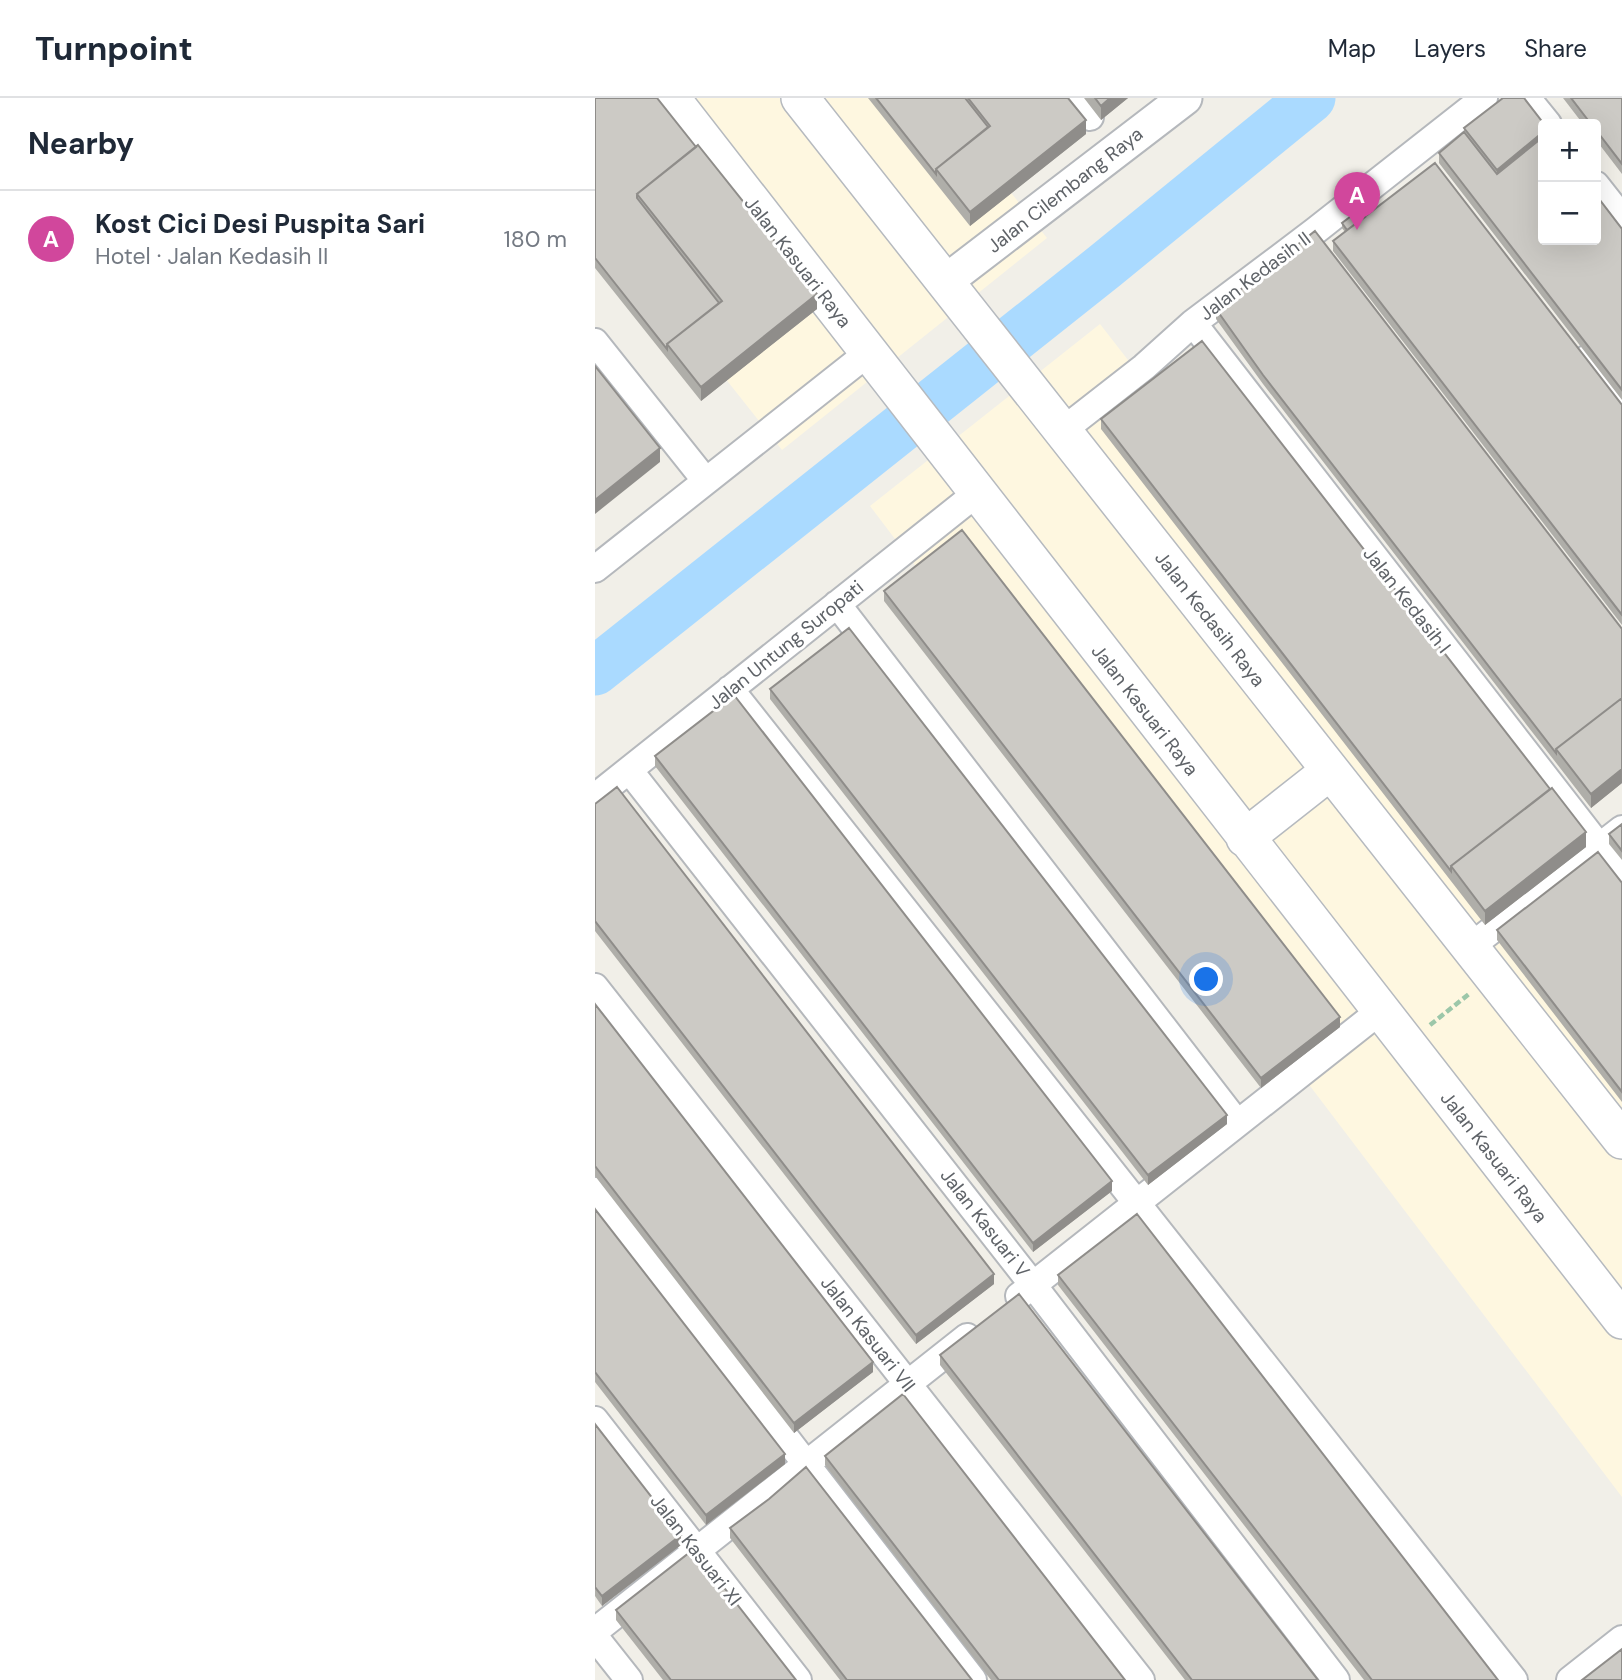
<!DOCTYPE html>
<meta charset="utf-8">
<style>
body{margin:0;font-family:"DM Sans",sans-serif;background:#f2f2f3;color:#1f2937}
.controls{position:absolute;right:21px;top:21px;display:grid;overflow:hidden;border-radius:7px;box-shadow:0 7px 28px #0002}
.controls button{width:63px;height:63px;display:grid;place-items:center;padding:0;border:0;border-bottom:2px solid #e0e1e3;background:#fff;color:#1f2937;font:35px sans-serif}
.you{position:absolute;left:612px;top:882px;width:24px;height:24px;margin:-18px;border:5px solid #fff;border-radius:50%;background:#1a73e8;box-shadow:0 0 0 10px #1a73e833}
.badge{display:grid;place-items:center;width:46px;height:46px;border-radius:50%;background:#ea580c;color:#fff;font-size:23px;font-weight:700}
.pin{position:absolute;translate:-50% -58px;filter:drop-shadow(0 2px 4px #0008)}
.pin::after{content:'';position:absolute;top:37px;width:24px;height:21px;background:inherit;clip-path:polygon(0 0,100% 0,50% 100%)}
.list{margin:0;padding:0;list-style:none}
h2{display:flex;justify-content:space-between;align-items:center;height:91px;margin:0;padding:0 28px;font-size:30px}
h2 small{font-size:23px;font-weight:400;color:#747a83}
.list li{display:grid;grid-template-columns:46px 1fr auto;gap:21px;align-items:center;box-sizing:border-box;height:98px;padding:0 28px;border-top:2px solid #e0e1e3}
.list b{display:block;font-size:26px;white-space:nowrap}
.list p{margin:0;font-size:23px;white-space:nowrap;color:#747a83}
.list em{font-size:23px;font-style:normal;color:#747a83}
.map{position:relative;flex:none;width:1027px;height:1582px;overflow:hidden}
header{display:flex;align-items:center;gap:42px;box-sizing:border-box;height:98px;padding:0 35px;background:#fff;border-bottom:2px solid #e0e1e3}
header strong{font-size:33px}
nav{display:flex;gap:38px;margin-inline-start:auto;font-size:24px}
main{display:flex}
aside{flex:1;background:#fff}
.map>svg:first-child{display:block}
</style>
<header>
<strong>Turnpoint</strong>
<nav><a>Map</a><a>Layers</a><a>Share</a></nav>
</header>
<main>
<aside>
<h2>Nearby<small></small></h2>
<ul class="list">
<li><span class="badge" style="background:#d1479c">A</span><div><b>Kost Cici Desi Puspita Sari</b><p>Hotel · Jalan Kedasih II</p></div><em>180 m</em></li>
</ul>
</aside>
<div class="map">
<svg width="1027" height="1582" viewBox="0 0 1027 1582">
<rect width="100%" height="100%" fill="#f1efe8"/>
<path fill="#fef7e0" d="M0,0H341L452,140L187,352L0,116Z
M505,226L1027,897V1399L275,408Z"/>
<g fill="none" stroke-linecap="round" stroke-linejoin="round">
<path stroke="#aadaff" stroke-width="49" d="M0,573L510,168L716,0"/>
<defs>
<path id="minor" d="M480,0L495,19
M932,0L953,26
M1001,87L1027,120
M598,225L1027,778
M0,244L110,382
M991,261L1027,307
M467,333L549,269L598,225L720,133L889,0
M0,471L273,255
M242,506L642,1025
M135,591L919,1582
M34,672L438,1187L741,1582
M0,699L382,395
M875,849L1027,731
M0,889L546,1582
M0,1093L378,1582
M424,1198L785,913
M0,1322L203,1582
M0,1533L372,1239
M0,1539L34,1582
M975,1582L1027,1541"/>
<path id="tertiary" d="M350,184L590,0"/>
<path id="secondary" d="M76,0L1027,1222
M205,0L1027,1042
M650,740L735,673"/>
</defs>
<use href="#minor" stroke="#b5b8bc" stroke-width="30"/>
<use href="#tertiary" stroke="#b5b8bc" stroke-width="37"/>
<use href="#secondary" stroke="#b6babf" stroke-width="40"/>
<path stroke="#9cc7a9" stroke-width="4.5" stroke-dasharray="7 3.5" stroke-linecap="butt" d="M835,927L874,896"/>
<use href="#minor" stroke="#fff" stroke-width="26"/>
<use href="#tertiary" stroke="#fff" stroke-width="33"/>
<use href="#secondary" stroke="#fff" stroke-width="37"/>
</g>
<path fill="#afaea9" d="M0,0L222,211L106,303L0,170Z
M273,0H473L491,36L375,128Z
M489,0H533L506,22Z
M908,0L948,142L1027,131V302L844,65V55L869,34V30Z
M968,0H1027V76L1001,42V26H988Z
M770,119L1027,307V527L738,153V143L750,134L747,130V125Z
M621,211L1027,531V685L996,710L668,286L621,221Z
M506,321L991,749L890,827L506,331Z
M289,493L745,929L666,990L289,503Z
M175,591L632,1026L553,1087L175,601Z
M60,658L517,1093L438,1154L60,668Z
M0,706L399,1186L321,1246L0,833Z
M1027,726V762L1014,746V736Z
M1027,785V1004L902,842V832Z
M0,906L278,1274L199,1335L0,1078Z
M0,1111L190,1366L111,1427L0,1284Z
M463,1177L903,1582H769L463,1187Z
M345,1257L723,1582H590L345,1267Z
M0,1326L86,1447L7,1508L0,1498Z
M230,1358L530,1582H396L230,1367Z
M174,1401L377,1582H245L135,1440V1430Z
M21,1512L201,1582H68L21,1522Z"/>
<path fill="#8f8d8a" d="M515,0H533L506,22V8Z
M491,22V36L375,128V114Z
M948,34V49L902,86V72Z
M222,196V211L106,303V289Z
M65,350V364L0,416V402Z
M1027,671V685L996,710V696Z
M991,734V749L890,827V813Z
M745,919V929L666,990V980Z
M632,1017V1026L553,1087V1077Z
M517,1083V1093L438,1154V1145Z
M399,1176V1186L321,1246V1237Z
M278,1264V1274L199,1335V1325Z
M190,1356V1366L111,1427V1417Z
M86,1437V1447L7,1508V1498Z"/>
<path fill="#cccac5" stroke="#8f8d8a" stroke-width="2" d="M0,0H62L101,49L42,96V100L124,205L72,246V251L0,160Z
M281,0H370L393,29L341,71V76Z
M373,0H473L491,22L375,114L341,71L395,28Z
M500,0H515L506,8Z
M908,0H929L949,26H948V34L902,72L869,30Z
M976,0H1027V66L1001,32V26H996Z
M869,34L902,76L948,39V142H1001V97L1027,131V292L844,55Z
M103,47L222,196L106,289L72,246L127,203L42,96Z
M840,65L1027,307V517L738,143Z
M764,112L770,119L752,132L747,125Z
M720,133L1027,531V600L961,651V655L668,277L621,211Z
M607,243L955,691L856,768V773L506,321Z
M0,268L65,350L0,402Z
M367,432L745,919L666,980L289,493Z
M254,530L632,1017L553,1077L175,591Z
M139,597L517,1083L438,1145L60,658Z
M1027,600V671L996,696L961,651Z
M22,689L399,1176L321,1237L0,823V706Z
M957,690L991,734L890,813L856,768Z
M1027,726V753L1014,736Z
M1003,754L1027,785V994L902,832Z
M0,906L278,1264L199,1325L0,1068Z
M0,1111L190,1356L111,1417L0,1274Z
M542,1116L903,1582H777L463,1177Z
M424,1196L723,1582H597L345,1257Z
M308,1296L530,1582H404L230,1358Z
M0,1326L86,1437L7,1498L0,1489Z
M211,1369L377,1582H252L135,1430L174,1401Z
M99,1451L201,1582H76L21,1512Z
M1027,1551V1582H987Z"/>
<g text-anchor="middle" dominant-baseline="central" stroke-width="6" stroke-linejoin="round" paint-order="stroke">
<g font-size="19" fill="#5f6368" stroke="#fff">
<text transform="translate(470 92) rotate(-38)">Jalan Cilembang Raya</text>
<text transform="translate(203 164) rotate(52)">Jalan Kasuari Raya</text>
<text transform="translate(660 178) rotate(-37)">Jalan Kedasih II</text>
<text transform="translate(812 502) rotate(52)">Jalan Kedasih I</text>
<text transform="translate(615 521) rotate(52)">Jalan Kedasih Raya</text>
<text transform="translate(191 547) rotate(-39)">Jalan Untung Suropati</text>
<text transform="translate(550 612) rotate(52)">Jalan Kasuari Raya</text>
<text transform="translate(899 1059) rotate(52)">Jalan Kasuari Raya</text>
<text transform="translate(390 1125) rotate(52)">Jalan Kasuari V</text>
<text transform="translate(273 1236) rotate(52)">Jalan Kasuari VII</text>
<text transform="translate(101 1452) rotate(52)">Jalan Kasuari XI</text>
</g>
</g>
</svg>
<div class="controls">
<button>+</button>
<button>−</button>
</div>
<div class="you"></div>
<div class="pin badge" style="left:762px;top:132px;background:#d1479c">A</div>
</div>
</main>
